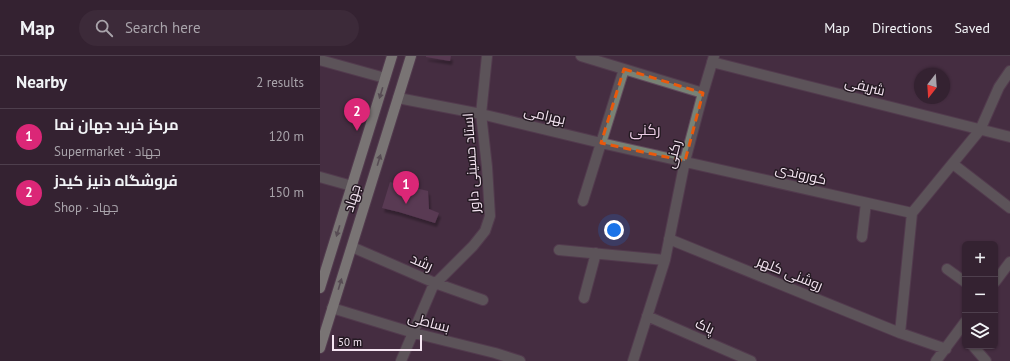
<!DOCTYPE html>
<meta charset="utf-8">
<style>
body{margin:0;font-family:"PT Sans",Cairo,sans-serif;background:#3c2a39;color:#f1f3f6}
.controls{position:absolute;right:12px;bottom:12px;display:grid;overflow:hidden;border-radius:6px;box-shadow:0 1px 3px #0004}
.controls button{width:36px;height:36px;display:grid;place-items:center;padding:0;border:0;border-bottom:1px solid #4e3f4d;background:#342231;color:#f1f3f6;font:20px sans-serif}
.compass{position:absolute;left:594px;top:12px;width:36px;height:36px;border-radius:50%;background:#342231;box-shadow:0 1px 3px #0004;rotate:197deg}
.scale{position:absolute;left:12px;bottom:10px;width:90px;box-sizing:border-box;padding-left:4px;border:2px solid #f5e5f2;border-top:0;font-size:11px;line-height:14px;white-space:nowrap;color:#f5e5f2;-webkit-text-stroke:3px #251a23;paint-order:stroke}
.you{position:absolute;left:294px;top:174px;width:14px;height:14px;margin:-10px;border:3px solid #fff;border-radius:50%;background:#1a73e8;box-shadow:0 0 0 6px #1a73e833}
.badge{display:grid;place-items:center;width:26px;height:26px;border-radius:50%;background:#db2777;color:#fff;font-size:13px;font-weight:700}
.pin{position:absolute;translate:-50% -33px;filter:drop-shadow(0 1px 2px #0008)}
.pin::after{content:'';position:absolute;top:21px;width:14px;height:12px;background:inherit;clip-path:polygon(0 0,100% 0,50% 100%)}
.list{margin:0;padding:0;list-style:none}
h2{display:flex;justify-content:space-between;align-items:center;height:52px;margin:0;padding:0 16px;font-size:17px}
h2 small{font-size:13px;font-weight:400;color:#a9a4ab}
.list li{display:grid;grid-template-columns:26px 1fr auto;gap:12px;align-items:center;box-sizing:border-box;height:56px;padding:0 16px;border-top:1px solid #4e3f4d}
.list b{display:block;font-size:15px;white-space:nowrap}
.list p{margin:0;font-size:13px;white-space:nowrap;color:#a9a4ab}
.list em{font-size:13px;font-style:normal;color:#a9a4ab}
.icon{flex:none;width:22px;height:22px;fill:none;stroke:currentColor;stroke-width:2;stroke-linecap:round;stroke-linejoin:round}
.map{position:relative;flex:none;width:690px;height:305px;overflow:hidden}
header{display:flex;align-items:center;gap:24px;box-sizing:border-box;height:56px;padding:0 20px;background:#342231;border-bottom:1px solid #4e3f4d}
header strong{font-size:19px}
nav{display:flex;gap:22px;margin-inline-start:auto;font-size:14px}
.search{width:280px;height:36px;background:#3c2a39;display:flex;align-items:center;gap:10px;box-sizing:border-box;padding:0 14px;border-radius:22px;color:#a9a4ab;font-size:15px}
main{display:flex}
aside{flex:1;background:#342231}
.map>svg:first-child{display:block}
</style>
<header>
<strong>Map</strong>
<div class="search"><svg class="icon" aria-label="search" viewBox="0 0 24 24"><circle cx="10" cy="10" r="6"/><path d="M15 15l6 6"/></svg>Search here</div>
<nav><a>Map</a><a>Directions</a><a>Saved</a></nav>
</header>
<main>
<aside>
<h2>Nearby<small>2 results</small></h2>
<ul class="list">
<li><span class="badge">1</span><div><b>مرکز خرید جهان نما</b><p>Supermarket · جهاد</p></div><em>120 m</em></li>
<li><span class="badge">2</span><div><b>فروشگاه دنیز کیدز</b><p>Shop · جهاد</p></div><em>150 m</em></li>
</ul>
</aside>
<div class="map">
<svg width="690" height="305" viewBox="0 0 690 305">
<defs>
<filter id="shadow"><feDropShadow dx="2" dy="4" stdDeviation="1" flood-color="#0009"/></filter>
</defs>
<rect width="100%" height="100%" fill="#462e41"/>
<path fill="#714869" filter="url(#shadow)" d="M106,0H131L130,5L106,1Z
M70,126L108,135L109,153L119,157L115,167L79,156L62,152Z"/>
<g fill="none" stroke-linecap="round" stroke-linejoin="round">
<defs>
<path id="minor" d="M261,0L383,37
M0,4L65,22
M392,6L690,81
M78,42L161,58L281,87L592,157
M633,108L690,152
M0,121L32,130
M263,145L304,13
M542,181L546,147
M349,183L580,277
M32,191L115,227L163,244
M239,194L345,204
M627,213L645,226
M675,226L690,206
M264,242L276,197
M12,252L94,277L175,297L200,305
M327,260L431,305
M653,290L666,305
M626,293L580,277L592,157L660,74L679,31L690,15
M81,305L113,230L153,190L165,175L170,160L167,111L161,58L167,0
M313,305L345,204L365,105L383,37L394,0
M616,305L645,266"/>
<path id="major" d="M0,232L72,0
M0,292L91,0"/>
</defs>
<use href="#minor" stroke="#624b5d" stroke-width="12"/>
<use href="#major" stroke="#624b5d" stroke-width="12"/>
<use href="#minor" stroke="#788275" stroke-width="10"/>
<use href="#major" stroke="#b8cbb2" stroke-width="10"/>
</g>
<defs><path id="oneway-solid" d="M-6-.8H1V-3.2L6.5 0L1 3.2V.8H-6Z"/></defs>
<g fill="#6e726a">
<use href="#oneway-solid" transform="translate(61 37) rotate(107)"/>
<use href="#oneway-solid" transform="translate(59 104) rotate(-73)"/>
<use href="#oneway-solid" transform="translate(18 175) rotate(107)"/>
<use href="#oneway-solid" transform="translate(20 228) rotate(-73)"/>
</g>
<path d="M0 0H690V305H0ZM304,13L383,37L365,105L281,87Z" fill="#462e41" fill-opacity=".55" fill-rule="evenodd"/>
<path fill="none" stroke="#e8590c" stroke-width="3" stroke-dasharray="8 5" stroke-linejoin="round" d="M304,13L383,37L365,105L281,87Z"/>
<g text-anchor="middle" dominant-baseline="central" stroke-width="3" stroke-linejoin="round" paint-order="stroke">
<g font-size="14" fill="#f5e5f2" stroke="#251a23">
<text transform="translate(545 30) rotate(14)">شریفی</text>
<text transform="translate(225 59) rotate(13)">بهرامی</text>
<text transform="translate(353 98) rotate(-76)">رکنی</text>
<text transform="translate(151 107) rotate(-94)">استاد حسینی داور</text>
<text transform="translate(481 118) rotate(13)">کوروندی</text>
<text transform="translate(32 142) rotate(-73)">جهاد</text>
<text transform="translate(102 206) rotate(24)">رشد</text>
<text transform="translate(470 217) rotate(22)">روشنی کلهر</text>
<text transform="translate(109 266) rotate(15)">بساطی</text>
<text transform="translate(385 270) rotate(24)">پاک</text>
</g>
<g font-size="15" fill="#ebcce4" stroke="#251a23">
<text x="325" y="73">رکنی</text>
</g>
</g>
</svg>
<div class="controls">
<button>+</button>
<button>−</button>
<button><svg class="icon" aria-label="layers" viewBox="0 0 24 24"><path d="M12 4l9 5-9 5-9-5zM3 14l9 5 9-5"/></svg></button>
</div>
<svg class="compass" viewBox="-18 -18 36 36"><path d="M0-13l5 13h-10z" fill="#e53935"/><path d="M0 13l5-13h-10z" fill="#a9a4ab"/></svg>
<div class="scale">50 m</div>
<div class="you"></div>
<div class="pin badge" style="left:86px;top:148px">1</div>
<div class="pin badge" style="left:37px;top:75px">2</div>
</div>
</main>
